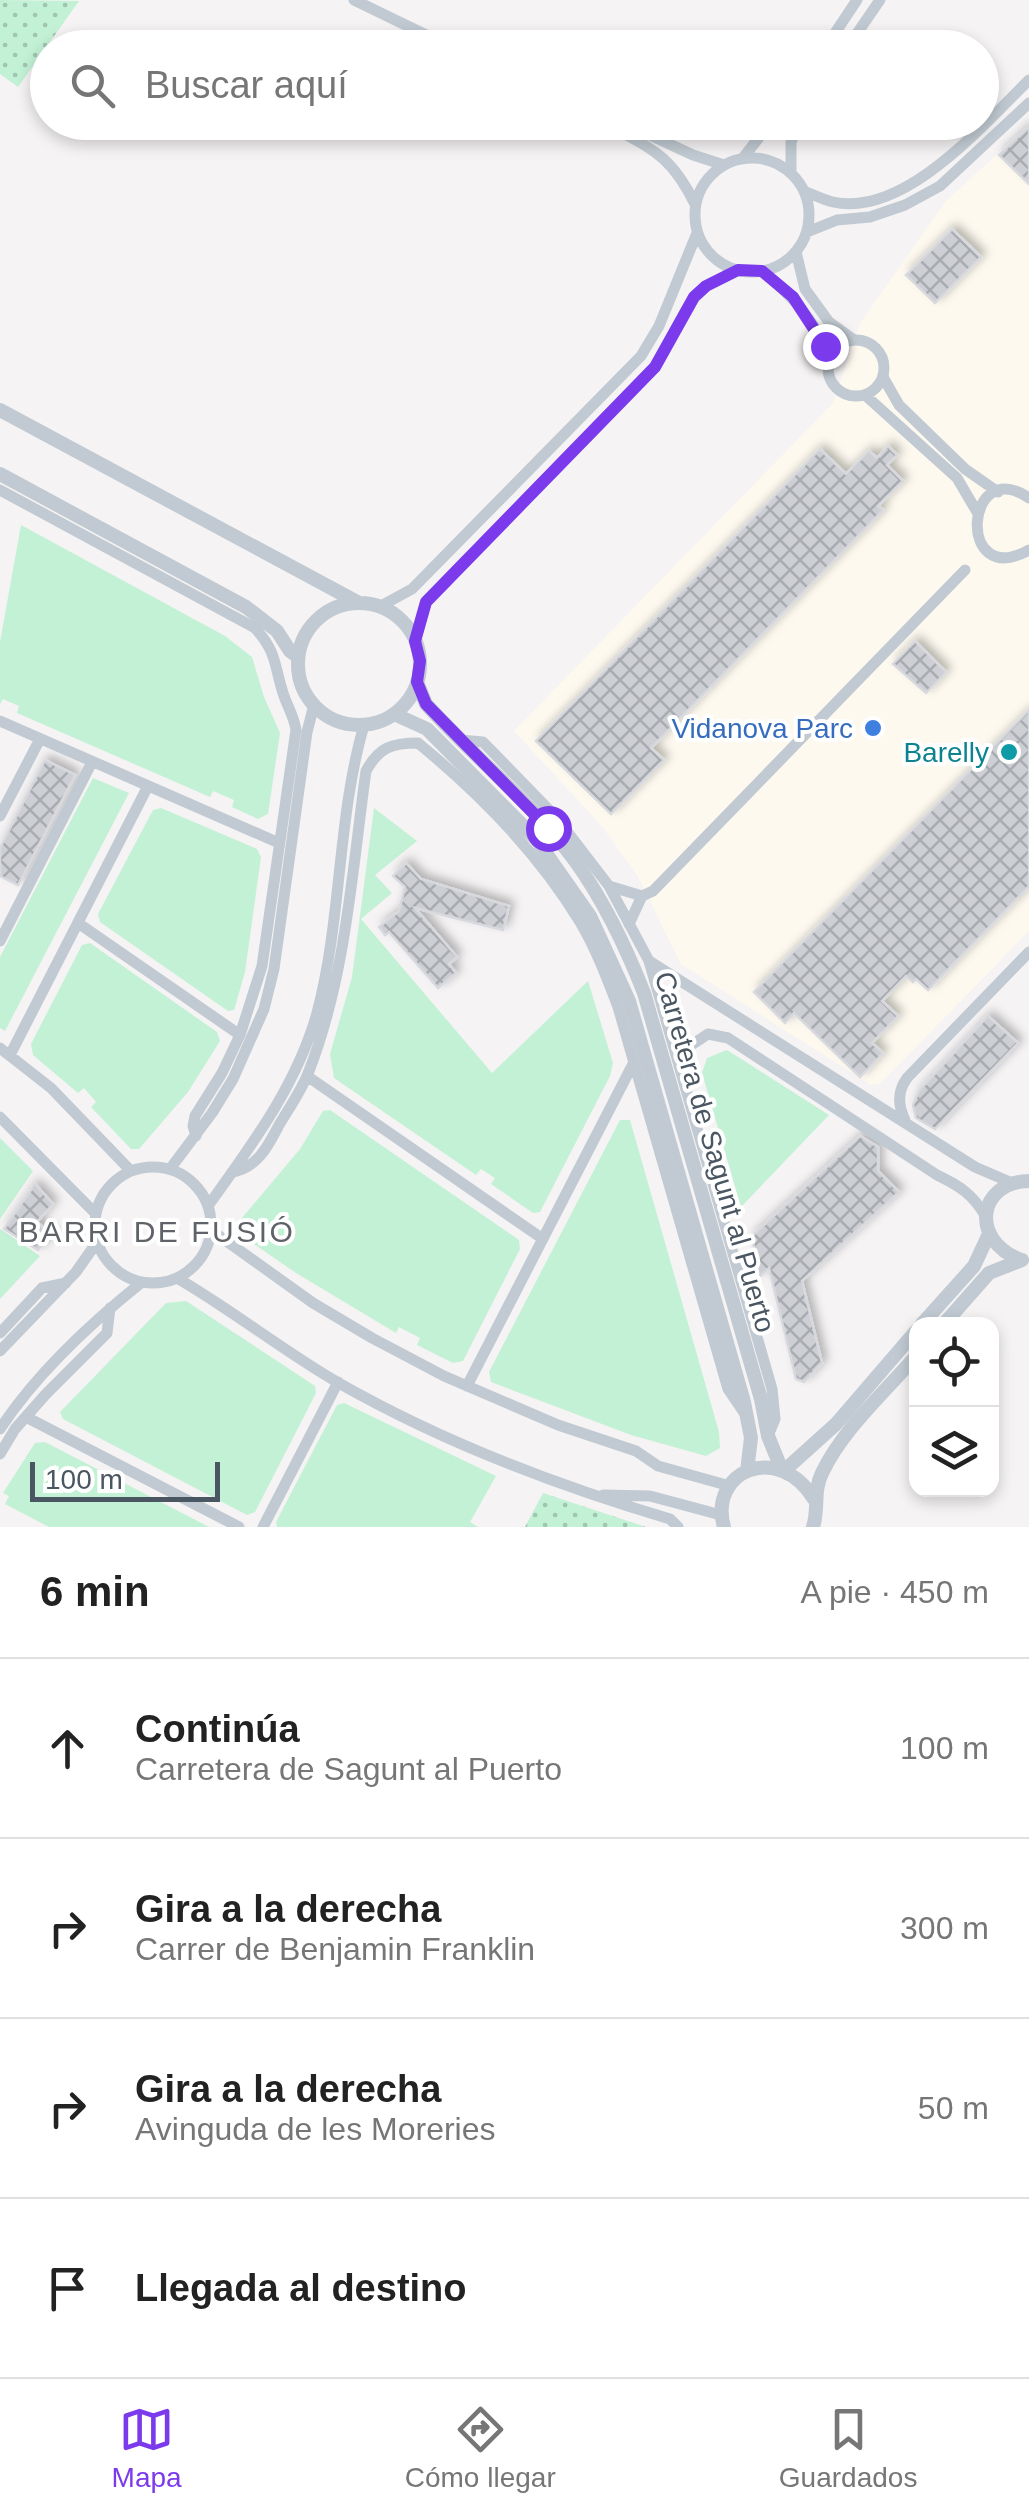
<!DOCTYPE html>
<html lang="es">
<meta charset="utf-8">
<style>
body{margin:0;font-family:Arial,sans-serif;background:#f6f6f6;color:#222}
.controls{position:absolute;right:30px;bottom:30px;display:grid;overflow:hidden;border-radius:20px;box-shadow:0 5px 15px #0003}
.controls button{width:90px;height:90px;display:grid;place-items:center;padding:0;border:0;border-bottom:2px solid #e0e0e0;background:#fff;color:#222;font:50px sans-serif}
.scale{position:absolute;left:30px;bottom:25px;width:190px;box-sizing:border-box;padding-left:10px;border:5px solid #4a5661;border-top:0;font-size:28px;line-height:35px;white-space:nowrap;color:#4a5661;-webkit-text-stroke:8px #fff;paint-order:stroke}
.stop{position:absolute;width:30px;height:30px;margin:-22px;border:8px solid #7c3aed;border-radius:50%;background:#fff}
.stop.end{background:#7c3aed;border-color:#fff;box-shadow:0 2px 10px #0008}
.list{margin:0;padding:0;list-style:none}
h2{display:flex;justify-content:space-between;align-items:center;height:130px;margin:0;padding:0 40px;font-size:42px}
h2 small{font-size:32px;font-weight:400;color:#767676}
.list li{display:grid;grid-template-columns:65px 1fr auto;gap:30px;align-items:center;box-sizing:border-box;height:180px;padding:0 40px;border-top:2px solid #e0e0e0}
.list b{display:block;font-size:38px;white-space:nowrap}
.list p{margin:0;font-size:32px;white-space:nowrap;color:#767676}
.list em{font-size:32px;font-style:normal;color:#767676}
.icon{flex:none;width:55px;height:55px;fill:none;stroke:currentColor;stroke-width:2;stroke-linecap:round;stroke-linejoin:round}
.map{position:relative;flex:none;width:1029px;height:1527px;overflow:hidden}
.search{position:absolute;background:#fff;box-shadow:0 5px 15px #0003;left:30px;right:30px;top:30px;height:110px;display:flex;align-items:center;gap:25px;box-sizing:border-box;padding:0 35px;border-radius:55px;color:#767676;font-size:38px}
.sheet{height:850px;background:#fff}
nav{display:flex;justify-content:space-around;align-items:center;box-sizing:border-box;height:140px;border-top:2px solid #e0e0e0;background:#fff;font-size:28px;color:#767676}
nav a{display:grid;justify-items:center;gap:5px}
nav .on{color:#7c3aed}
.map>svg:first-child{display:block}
</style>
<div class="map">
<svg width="1029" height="1527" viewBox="0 0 1029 1527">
<defs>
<pattern id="park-dots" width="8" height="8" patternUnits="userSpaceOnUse" patternTransform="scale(2.5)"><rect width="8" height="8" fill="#c3f1d5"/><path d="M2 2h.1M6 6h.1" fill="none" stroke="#a0c6b0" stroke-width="1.8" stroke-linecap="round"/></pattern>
<pattern id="building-cross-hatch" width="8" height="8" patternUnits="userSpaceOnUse" patternTransform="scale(2.5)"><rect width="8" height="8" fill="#cdcfd5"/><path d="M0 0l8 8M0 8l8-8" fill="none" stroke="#a8abb0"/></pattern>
<filter id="shadow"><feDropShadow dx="4.5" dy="-4.5" stdDeviation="5" flood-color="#0004"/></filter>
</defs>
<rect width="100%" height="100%" fill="#f5f3f3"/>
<path fill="#fdf9ef" d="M1029,125V931L880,1084L871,1085L681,964L637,875L601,825L514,731L833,403L860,323L946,201Z"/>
<path fill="#c3f1d5" d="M21,525L225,636L252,657L264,697L280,733L268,814L258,819L232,807L234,800L213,791L210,797L17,713L19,706L3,699L0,704V642Z
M93,778L129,793L5,1031L0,1028V957Z
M161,808L257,849L261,857L245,972L234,1010L228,1011L100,922L98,914L153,810Z
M374,808L417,841L375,875L392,893L361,919L492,1073L588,981L613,1063L610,1076L540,1212L533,1213L491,1184L495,1178L481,1169L476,1175L334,1078L330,1054L352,977Z
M90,943L217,1032L220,1041L188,1092L139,1149H131L91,1107L96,1102L84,1088L78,1093L33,1055L31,1044L82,945Z
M727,1050L829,1115L741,1207L702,1073L707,1058Z
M330,1110L519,1240L520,1249L463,1361L453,1363L417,1345L420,1338L399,1327L396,1333L296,1273L238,1233L236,1225L300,1149L323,1111Z
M620,1120H630L719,1432L720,1448L706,1456L631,1435L491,1382L489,1372Z
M0,1138L33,1171L0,1219Z
M0,1229L40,1256L0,1299Z
M186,1301L315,1386L316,1393L255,1512L247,1515L63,1419L60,1412L166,1303Z
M344,1403L496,1476L470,1522L478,1527H277L276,1522L337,1405Z
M45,1442L209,1527H49L5,1504L9,1496L3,1493L35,1443Z"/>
<path fill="url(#park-dots)" d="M0,0L79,1L18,87L0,74Z
M543,1493L646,1527H525Z"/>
<path fill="url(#building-cross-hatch)" stroke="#d7d9de" stroke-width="2.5" filter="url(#shadow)" d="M1029,126V184L999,155Z
M952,229L981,257L935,303L906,275Z
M888,446L897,455L887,465L903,481L878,506L883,510L651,748L664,760L611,814L536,741L820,449L846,474L869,451L877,458Z
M915,641L946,672L926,693L893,664Z
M1029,710V886L928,990L916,979L913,982L906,976L882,1001L898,1016L872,1043L883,1053L860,1077L794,1013L785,1023L754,992Z
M45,760L75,775L18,885L0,876V848Z
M406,863L421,879L509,906L503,930L415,908L457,957L449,964L456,973L438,988L389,932L385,935L379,927L399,911L405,887L393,876Z
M988,1016L1018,1043L935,1129L916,1118L913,1105L919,1091Z
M860,1136L878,1147V1171L899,1192L802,1281L822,1363L804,1382L796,1379L769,1268L759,1277L752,1236Z
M35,1184L53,1204L37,1222L52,1235L38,1250L4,1229Z"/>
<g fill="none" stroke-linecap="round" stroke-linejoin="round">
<path stroke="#c1cad2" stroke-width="11" d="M354,0L453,48
M825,48L857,0
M847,48L880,0
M603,122C651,149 670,153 695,204
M622,122L693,155L724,165
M743,158L771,122
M695 215a57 57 0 1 1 114 0a57 57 0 1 1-114 0Z
M791,172V142L800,122
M804,191C814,195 824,200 833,202C904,218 984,124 1029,80
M807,232L837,220L870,217L905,205L940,186L1029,103
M796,252L805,289L829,322L854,340
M762,271C791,295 819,323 829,360
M828 368a28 28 0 1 1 56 0a28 28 0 1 1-56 0Z
M883,377L899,405L965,469L998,492
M865,395L957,478L977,512
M0,490L255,628C277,652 274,665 283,693C287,706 294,716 296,730L262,966L240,1035L222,1073L195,1116L193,1126L196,1136
M1029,498C964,454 956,591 1029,550
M379,607L412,589L641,356L659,326L697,233
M415,641L426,602L655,367L694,297L706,286L738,270
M0,721L279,843
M460,740L483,742L556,817L609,886L649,961L772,1389L775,1419L768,1436
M0,816L40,739
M609,886L642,896
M78,923L240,1035
M629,924L642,896L653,891L965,570
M0,941L92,762
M649,961L975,1167L1012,1183
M0,1048L51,1088L131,1171
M10,1055L148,786
M680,1066L690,1046L708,1034L728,1038L937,1175C960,1186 972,1194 985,1215
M307,1076L543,1239
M0,1117L96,1214
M905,1120C898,1105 897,1092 907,1078L1029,952
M95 1225a58 58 0 1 1 116 0a58 58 0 1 1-116 0Z
M170,1169L212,1113L233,1079L264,1009L274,969L307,732L314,705
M233,1172C258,1167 268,1146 279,1125C289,1108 302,1090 309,1071C346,976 352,871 366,771C379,747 392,743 418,743C479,793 539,854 580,922C596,949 607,978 618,1007L728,1389L745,1414
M208,1206C251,1146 297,1085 317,1013C342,919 337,818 364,725
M211,1230L313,1303L372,1338L444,1376L558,1425L636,1451L658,1466L730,1486
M177,1278C232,1310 282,1350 337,1382C442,1442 555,1485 670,1519L678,1527
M0,1333L42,1288L66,1283
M0,1351L76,1272L97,1242
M467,1386L634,1062
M26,1417L239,1527
M0,1429C36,1374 91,1323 142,1282
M0,1454L15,1429L46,1394L107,1333L110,1308
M603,1495L650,1496L721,1515
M263,1527L338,1382"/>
<path stroke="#c1cad2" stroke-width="14" d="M0,410L359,603
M0,474L246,607L277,631L290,651L298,657
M298 664a61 61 0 1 1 122 0a61 61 0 1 1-122 0Z
M417,682L426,704C474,757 533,804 576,862C605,903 626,947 644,993L761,1399L768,1436L781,1468
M394,714L427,729L536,839L590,916L629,1001L744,1402L751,1438L747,1471
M1021,1260C969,1240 978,1182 1029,1181
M922,1324L974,1266L988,1236
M944,1324L989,1273L1022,1260
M786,1469L836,1424L916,1331
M724,1527C708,1471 778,1441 814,1499
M813,1527C819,1509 813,1491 822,1473C843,1429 885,1392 916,1356"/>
</g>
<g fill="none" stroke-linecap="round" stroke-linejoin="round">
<path stroke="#7c3aed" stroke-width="12" d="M548,828L426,704L417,682L420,661L415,641L426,602L655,367L694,297L706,286L738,270L762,271L793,297L825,346"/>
</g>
<circle fill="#3f7fe0" stroke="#fff" stroke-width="4" cx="873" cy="728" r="10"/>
<circle fill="#0f9aa8" stroke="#fff" stroke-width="4" cx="1009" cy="752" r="10"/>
<g text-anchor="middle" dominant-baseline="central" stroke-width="8" stroke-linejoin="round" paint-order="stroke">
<g font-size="28" fill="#366cbe" stroke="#fff" text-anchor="end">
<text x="853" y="728">Vidanova Parc</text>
</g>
<g font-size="28" fill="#0d838f" stroke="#fff" text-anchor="end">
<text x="989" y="752">Barelly</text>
</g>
<g font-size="28" fill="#4a5661" stroke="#fff">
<text transform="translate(715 1152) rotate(74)">Carretera de Sagunt al Puerto</text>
</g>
<g font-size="30" letter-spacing="2.5" fill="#5f6368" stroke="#fff">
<text x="157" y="1231">BARRI DE FUSIÓ</text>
</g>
</g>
</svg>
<div class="controls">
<button><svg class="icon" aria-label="locate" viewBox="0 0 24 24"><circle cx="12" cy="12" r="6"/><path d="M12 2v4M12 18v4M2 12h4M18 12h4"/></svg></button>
<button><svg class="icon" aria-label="layers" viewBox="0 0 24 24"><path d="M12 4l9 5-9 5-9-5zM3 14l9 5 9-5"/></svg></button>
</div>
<div class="scale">100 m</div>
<div class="stop" style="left:548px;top:828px"></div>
<div class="stop end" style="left:825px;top:346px"></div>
<div class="search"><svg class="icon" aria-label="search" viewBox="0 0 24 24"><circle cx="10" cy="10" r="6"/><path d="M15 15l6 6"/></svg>Buscar aquí</div>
</div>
<section class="sheet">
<h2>6 min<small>A pie · 450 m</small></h2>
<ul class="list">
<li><svg class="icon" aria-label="ahead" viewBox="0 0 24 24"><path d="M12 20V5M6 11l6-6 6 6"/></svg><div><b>Continúa</b><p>Carretera de Sagunt al Puerto</p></div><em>100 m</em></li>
<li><svg class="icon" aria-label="right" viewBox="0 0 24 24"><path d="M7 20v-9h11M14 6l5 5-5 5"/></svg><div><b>Gira a la derecha</b><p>Carrer de Benjamin Franklin</p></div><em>300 m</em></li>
<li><svg class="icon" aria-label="right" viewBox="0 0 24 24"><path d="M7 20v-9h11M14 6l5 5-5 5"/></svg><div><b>Gira a la derecha</b><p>Avinguda de les Moreries</p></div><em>50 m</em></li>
<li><svg class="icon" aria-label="arrive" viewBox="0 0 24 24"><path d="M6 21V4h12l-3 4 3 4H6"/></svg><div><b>Llegada al destino</b></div></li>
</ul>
</section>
<nav>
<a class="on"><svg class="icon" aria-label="map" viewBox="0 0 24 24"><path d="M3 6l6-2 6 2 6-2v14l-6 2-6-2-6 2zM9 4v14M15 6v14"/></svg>Mapa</a>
<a><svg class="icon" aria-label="directions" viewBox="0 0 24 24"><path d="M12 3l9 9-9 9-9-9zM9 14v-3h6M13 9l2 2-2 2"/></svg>Cómo llegar</a>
<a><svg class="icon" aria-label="saved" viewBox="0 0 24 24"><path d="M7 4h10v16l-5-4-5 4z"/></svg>Guardados</a>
</nav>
